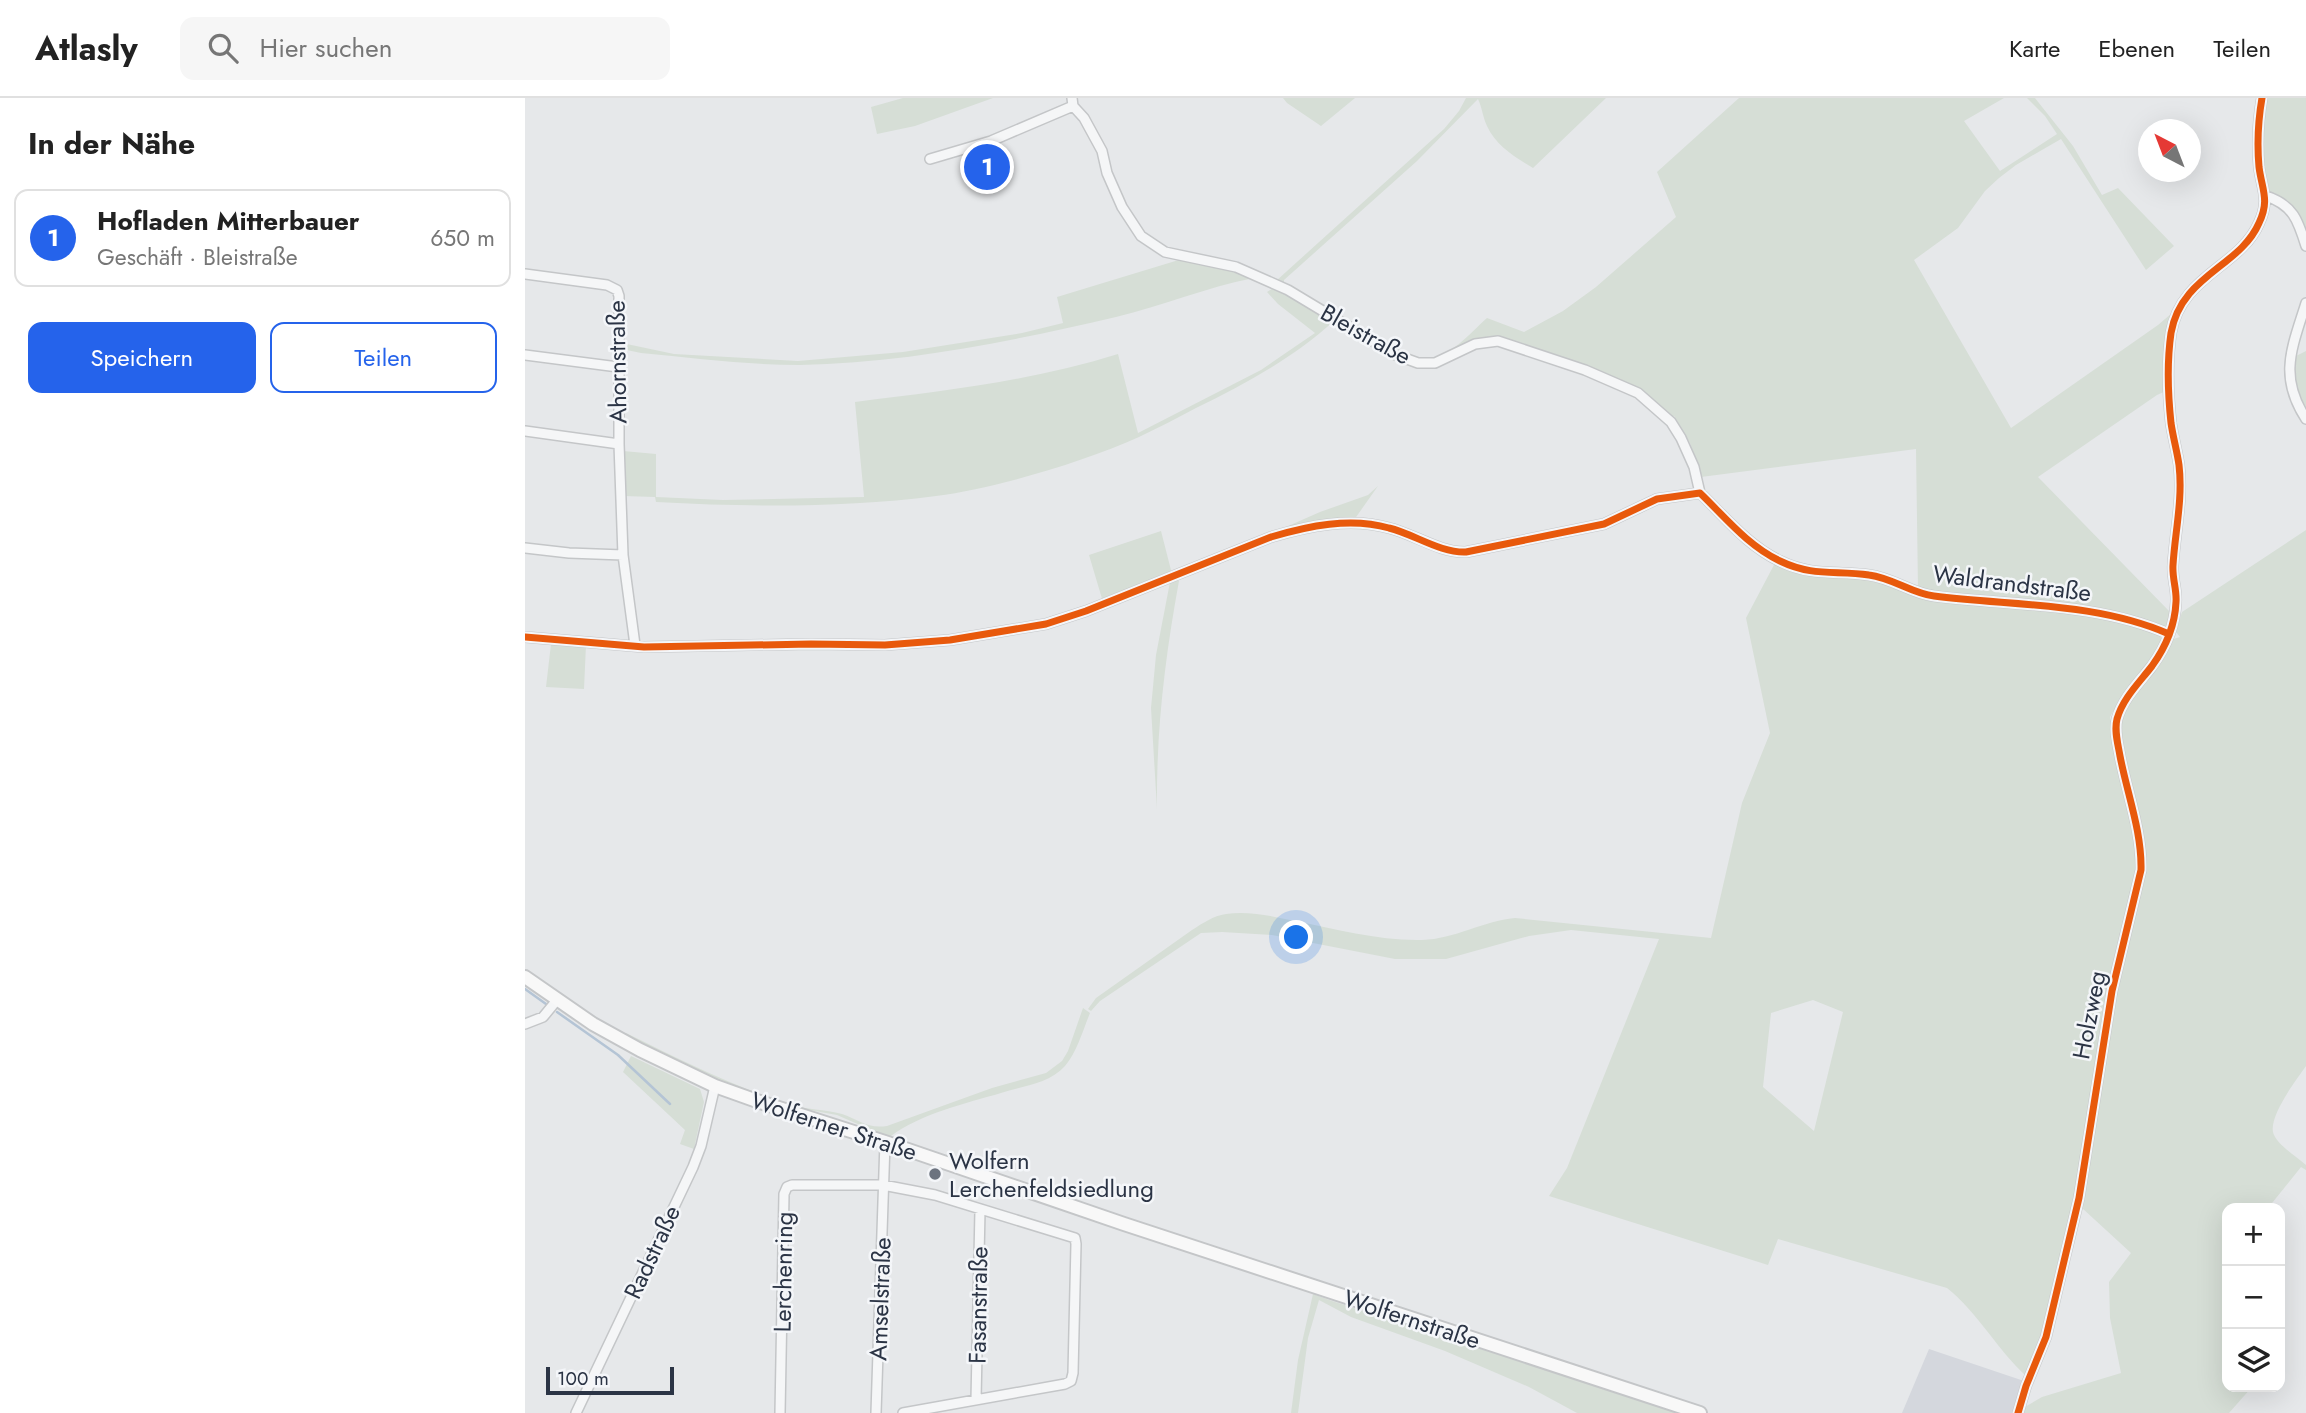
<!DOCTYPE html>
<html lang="de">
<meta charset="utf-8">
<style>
body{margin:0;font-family:Jost,sans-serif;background:#f6f6f6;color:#222}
.controls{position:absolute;right:21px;bottom:21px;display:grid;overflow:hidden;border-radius:14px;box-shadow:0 7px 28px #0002}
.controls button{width:63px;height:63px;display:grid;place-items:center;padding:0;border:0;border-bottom:2px solid #e0e0e0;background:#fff;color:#222;font:35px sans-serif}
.compass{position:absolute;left:1613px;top:21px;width:63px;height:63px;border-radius:50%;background:#fff;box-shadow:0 7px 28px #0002;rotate:318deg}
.scale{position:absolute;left:21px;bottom:18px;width:128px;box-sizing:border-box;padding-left:7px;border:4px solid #2b3445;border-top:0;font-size:19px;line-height:24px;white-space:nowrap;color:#2b3445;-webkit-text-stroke:5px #f4f6f9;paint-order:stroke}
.you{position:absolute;left:772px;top:840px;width:24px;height:24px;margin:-18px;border:5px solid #fff;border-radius:50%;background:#1a73e8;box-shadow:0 0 0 10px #1a73e833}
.badge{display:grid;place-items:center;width:46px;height:46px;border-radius:50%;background:#2563eb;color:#fff;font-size:23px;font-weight:700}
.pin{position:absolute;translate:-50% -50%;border:4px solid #fff;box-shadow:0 2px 7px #0006}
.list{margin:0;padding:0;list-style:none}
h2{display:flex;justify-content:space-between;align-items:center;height:91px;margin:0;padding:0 28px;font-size:30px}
h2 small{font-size:23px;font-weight:400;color:#767676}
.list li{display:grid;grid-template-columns:46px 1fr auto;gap:21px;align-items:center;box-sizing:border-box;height:98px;margin:0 14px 14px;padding:0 14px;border:2px solid #e0e0e0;border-radius:14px}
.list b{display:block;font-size:26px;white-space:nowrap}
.list p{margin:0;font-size:23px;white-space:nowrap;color:#767676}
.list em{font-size:23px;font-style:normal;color:#767676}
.actions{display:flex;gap:14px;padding:21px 28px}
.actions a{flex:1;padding:16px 0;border:2px solid #2563eb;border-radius:14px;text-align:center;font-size:24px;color:#2563eb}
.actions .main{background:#2563eb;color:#fff}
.icon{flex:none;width:38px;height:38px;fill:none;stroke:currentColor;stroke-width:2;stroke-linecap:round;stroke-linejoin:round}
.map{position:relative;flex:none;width:1781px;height:1315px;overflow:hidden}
header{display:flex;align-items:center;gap:42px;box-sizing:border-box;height:98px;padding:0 35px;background:#fff;border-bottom:2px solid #e0e0e0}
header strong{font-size:33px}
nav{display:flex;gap:38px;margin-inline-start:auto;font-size:24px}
.search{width:490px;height:63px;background:#f6f6f6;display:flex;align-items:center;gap:18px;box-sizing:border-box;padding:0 24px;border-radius:14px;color:#767676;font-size:26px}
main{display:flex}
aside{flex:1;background:#fff}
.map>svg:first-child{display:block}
</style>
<header>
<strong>Atlasly</strong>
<div class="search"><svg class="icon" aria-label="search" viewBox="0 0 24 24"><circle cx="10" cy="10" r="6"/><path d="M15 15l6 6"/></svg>Hier suchen</div>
<nav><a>Karte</a><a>Ebenen</a><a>Teilen</a></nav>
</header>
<main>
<aside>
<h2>In der Nähe<small></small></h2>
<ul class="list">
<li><span class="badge">1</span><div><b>Hofladen Mitterbauer</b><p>Geschäft · Bleistraße</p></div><em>650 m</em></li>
</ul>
<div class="actions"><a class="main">Speichern</a><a>Teilen</a></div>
</aside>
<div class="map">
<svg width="1781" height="1315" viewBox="0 0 1781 1315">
<rect width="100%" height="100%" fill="#e6e8ea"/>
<path fill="#d4d7dd" d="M1404,1251L1499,1283L1488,1315H1377Z"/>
<path fill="#d6ded6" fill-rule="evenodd" d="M378,0H468L390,28L352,36L346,9Z
M758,0H830L796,28L762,5Z
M941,0H1081L1008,70C990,59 971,48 962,28C958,20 957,9 953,1L892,63L759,182V187L751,183L919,31L934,13Z
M1214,0H1479L1439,23L1475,73L1532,36L1520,18L1502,0H1510L1548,48L1577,97L1593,90L1649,148L1621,172L1536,41L1491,67L1474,80L1460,93L1433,130L1389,162L1486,330L1633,227L1647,215L1641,293L1632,297L1513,379L1645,514L1643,528L1639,531L1605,517L1564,510L1411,495L1393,491L1391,351L1176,379L1165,345L1149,318L1146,320L1122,297L1108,288L983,242C954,239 929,266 900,261C925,260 944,236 962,220L999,234L1038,213L1071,189L1151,119L1132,74Z
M1740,0H1781V138L1773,116L1762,102L1743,95L1731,83V34Z
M657,161L701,169L729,180C682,189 637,208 591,219C488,243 381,265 275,267C222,267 169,260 116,255L97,251V245L149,256L273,263L378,254L497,235L538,225L532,199Z
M751,188L809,223C768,260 720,286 671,310C652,320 633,330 614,339C558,364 472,390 411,398C319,410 224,409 131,404L130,399L98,398V353L131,356V399L198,402L339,399L330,304C419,293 507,283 593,256L613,335L736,272L790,235L753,206L742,194Z
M1781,253V316C1772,299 1763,277 1771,258Z
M853,388L829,422L745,436L795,414L843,397Z
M1781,432V968C1772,981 1741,1021 1749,1037C1754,1048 1771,1058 1781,1067V1072L1776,1069L1743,1110H1702V1289H1727L1704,1315H1497L1498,1310L1517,1299L1596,1275L1585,1220L1584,1184L1606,1155L1557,1110L1590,893L1620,757L1596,643L1595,624L1599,612L1645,542L1655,539L1651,534L1657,514Z
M636,433L647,476L578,504L564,457Z
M1250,465L1291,478H1342L1408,502L1593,521L1635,537L1637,543L1626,563L1598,596L1585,619L1594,669L1614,754L1612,770L1578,911L1557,1055L1537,1159L1512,1254L1501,1278C1472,1251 1453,1215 1422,1190L1253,1141L1243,1167L1024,1098L1042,1070L1134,841L1046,832L1004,838L921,861H870L747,837L697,834L676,835L575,903L566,913L563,911L571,900L667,832C678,825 688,818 701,816C724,813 747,818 770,823C811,831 855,843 897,842C930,841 958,823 990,820L1186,840L1217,705L1245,635L1221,520ZM1288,902L1318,914L1289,1033L1238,989L1246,915Z
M651,482L654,483C640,559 631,634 632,711L626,610L631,557L645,484Z
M26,546L61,547L59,591L21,589Z
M558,910L565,915C558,932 552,954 540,968C524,986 497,988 476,995C442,1005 395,1016 366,1038L353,1035L312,1017L262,1008L182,979L143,961L102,938L101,935C154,961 207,988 264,1006C281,1012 300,1011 317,1016C335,1022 342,1031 362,1028L467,990L521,975L537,963L543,953Z
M106,958L175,991L179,1004L169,1051L155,1046L160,1032L98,974Z
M788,1196L807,1203L1154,1315H1052L1004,1289L920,1253L826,1219L794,1202L783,1240L773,1315H766L773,1262Z"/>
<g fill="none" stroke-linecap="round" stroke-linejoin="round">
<path stroke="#b4c4d5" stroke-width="2.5" d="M0,891L21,906
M32,914L93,957L145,1006"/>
<defs>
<path id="street" d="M547,0L548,8L559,20L577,53L582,75L597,109L616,138L640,154L711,169L763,192L871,257L893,265H910L950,246L973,243L1060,272L1113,295L1146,324L1156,340L1169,369L1175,395
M405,61L466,43L548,8
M1741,98C1768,107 1773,122 1781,148
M0,176L82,187L92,192L94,198V346
M1781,205C1767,250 1753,278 1781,321
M0,257L93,269
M0,333L94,346L98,457
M0,450L44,455L98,457L110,547
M0,539L119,549L286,546L360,547L425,542L521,526L561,513L746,439C783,428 825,419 864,430C889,436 915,455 941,454L1079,426L1132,401L1175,395C1200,419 1223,448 1255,463C1288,479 1311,472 1344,477C1368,480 1388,496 1409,498C1487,508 1571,504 1644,536
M0,926L18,919L32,902
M451,1302L455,1112
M51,1315L168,1069L176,1048L190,988
M255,1315L259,1096L262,1089L267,1087H358L410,1097L550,1140L551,1146L548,1275L546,1283L540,1286L378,1315
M351,1315L360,1044
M1493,1315L1501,1288L1521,1239L1554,1100L1587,893L1616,772C1617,734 1602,695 1595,658C1593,646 1589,633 1592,621C1598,600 1614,585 1627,568C1640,550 1650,527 1651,504C1652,492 1647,480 1648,467C1650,434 1658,401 1654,367C1652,353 1648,339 1646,325C1643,297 1642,263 1646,235C1656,177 1715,169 1734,125C1745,102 1737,92 1734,69C1732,46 1733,23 1737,0"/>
<path id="secondary" d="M0,879L68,926L115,952L190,988L232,1003L360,1044L599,1126L1175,1315"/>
</defs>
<use href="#street" stroke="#c4c6c8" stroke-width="12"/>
<use href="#secondary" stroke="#c4c6c8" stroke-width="16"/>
<use href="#street" stroke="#f5f6f7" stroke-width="9"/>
<use href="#secondary" stroke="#f8f8f8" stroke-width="12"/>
<defs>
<path id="cycleway" d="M0,539L119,549L286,546L360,547L425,542L521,526L561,513L746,439C783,428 825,419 864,430C889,436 915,455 941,454L1079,426L1132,401L1175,395C1200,419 1223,448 1255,463C1288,479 1311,472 1344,477C1368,480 1388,496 1409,498C1487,508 1571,504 1644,536
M1493,1315L1501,1288L1521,1239L1554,1100L1587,893L1616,772C1617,734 1602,695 1595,658C1593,646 1589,633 1592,621C1598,600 1614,585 1627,568C1640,550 1650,527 1651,504C1652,492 1647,480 1648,467C1650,434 1658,401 1654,367C1652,353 1648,339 1646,325C1643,297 1642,263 1646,235C1656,177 1715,169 1734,125C1745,102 1737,92 1734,69C1732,46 1733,23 1737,0"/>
</defs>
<use href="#cycleway" stroke="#f4f6f9" stroke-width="11"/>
<use href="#cycleway" stroke="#e8590c" stroke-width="7"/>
</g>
<circle fill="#6c737f" stroke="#f4f6f9" stroke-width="2.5" cx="410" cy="1076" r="7"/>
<g text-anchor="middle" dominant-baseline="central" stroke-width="5" stroke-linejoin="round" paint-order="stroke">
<g font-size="24" fill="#2b3445" stroke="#f4f6f9">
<text transform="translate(841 236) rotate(29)">Bleistraße</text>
<text transform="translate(92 264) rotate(-91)">Ahornstraße</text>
<text transform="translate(1487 485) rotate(7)">Waldrandstraße</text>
<text transform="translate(1564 917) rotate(-79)">Holzweg</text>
<text transform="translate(309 1028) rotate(18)">Wolferner Straße</text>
<text transform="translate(127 1154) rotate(-65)">Radstraße</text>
<text transform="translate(258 1174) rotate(-89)">Lerchenring</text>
<text transform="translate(355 1201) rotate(-88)">Amselstraße</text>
<text transform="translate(453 1207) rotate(-89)">Fasanstraße</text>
<text transform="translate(887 1221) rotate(18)">Wolfernstraße</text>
</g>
<g font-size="24" fill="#2b3445" stroke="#f4f6f9" text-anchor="start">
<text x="424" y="1062">Wolfern<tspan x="424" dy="28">Lerchenfeldsiedlung</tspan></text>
</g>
</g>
</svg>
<div class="controls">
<button>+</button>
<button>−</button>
<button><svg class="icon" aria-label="layers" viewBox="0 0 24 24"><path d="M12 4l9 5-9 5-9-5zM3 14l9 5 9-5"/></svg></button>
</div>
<svg class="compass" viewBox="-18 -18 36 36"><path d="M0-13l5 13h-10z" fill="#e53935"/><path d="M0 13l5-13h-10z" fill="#767676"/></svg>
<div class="scale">100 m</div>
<div class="you"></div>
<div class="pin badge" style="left:462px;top:69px">1</div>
</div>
</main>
